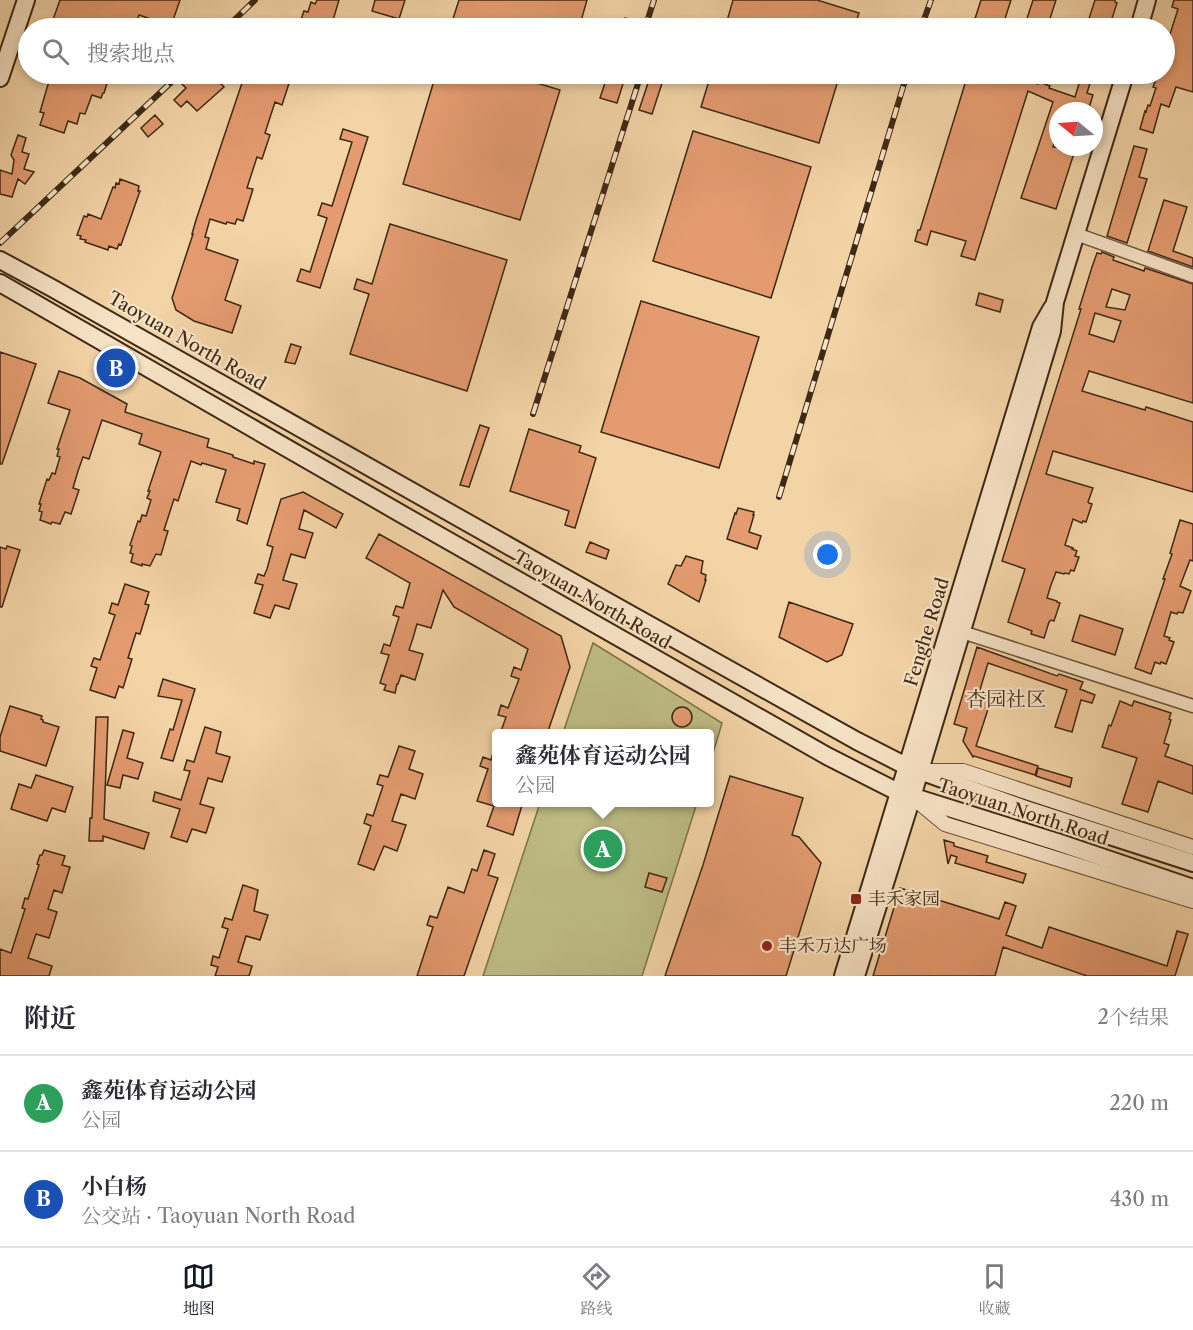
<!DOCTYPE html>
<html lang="zh">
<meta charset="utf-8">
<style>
body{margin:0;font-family:"Libre Caslon Text","Noto Serif SC",serif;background:#f2f2f3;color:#2b2b33}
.compass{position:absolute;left:1049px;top:102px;width:54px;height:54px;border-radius:50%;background:#fff;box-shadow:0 3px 9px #0003;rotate:288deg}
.you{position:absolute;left:828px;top:555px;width:21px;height:21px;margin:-15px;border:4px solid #fff;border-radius:50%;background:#1a73e8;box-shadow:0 0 0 9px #1a73e833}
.badge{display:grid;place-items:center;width:39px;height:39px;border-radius:50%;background:#111827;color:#fff;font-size:20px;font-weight:700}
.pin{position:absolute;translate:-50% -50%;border:3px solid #fff;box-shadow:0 2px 6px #0006}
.popup{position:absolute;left:492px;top:729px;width:222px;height:78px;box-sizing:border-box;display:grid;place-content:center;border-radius:6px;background:#fff;filter:drop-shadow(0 2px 4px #0005);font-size:20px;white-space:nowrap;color:#7c7c81}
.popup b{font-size:22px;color:#2b2b33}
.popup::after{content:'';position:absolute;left:50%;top:100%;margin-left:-12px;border:12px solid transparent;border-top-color:#fff}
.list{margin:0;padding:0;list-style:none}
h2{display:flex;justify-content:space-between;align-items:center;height:78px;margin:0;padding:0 24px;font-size:26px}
h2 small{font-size:20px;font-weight:400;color:#7c7c81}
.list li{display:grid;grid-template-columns:39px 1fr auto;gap:18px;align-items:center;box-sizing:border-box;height:96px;padding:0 24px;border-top:2px solid #e1e1e2}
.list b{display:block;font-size:22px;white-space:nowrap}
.list p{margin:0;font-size:20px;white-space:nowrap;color:#7c7c81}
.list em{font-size:20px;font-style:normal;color:#7c7c81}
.icon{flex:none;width:33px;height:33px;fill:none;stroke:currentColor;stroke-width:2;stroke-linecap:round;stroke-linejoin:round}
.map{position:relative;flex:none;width:1193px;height:976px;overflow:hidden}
.search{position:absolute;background:#fff;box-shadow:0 3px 9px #0003;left:18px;right:18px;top:18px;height:66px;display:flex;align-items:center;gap:15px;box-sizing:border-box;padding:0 21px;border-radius:33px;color:#7c7c81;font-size:22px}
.sheet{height:270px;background:#fff}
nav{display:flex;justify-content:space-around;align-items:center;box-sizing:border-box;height:84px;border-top:2px solid #e1e1e2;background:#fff;font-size:16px;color:#7c7c81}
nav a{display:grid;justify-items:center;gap:3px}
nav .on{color:#111827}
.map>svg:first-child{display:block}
</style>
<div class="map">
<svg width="1193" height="976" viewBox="0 0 1193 976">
<rect width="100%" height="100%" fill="#f3d4a7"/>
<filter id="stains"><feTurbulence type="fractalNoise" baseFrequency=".00333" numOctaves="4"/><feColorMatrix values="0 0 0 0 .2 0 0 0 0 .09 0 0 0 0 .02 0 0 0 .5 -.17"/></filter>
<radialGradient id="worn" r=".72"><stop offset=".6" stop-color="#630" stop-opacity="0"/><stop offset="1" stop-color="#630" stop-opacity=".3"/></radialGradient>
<path fill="#bebc85" stroke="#7e724c" stroke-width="1.5" d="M593,643L722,723L710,763V734L563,733Z
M540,803H697L642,976H483Z"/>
<path fill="#e49b70" stroke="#3e2914" stroke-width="1.5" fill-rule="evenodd" d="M60,0H180L171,26L139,15L134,28H50Z
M317,0H339L333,20L353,27V28H298L304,11L308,12L311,2L315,4Z
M375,0H405L399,19L372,11Z
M459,0H587L579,28H450Z
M733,0H817L859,13L854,28H725Z
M981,0H1011L1002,28H972Z
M1033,0H1056L1047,28H1024Z
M1095,0H1115V2L1117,3L1109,28H1086Z
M1174,0H1193V92L1176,87L1169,107L1161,104L1153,133L1140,129L1145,111L1146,112L1148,105L1150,106L1156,88L1153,87L1158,74H1164V53L1178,9L1172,7Z
M625,18L654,26V28H621Z
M51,74H110L104,93H103L101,98L92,95L85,114L80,113L77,124L68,121L64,133L40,125L44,113L40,112Z
M190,74H212L224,87L197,111L187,101L181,107L174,100L186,88L181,83Z
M245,74H292L282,105L275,102L265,133L270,135L262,159L257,157L247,188L253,189L243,221L237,219L235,224L227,222L226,224L210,219L205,237L209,238L206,249L238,260L225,300L241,306L232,333L194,321L176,310L172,298L193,234H192L196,220Z
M436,74H507L560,90L520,220L403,184Z
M608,74H626L617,103L600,98Z
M651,74H665L652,114L639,110Z
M711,74H840L819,143L701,107Z
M968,74H1004L1038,84L1039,82L1050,86L1049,88L1075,97L1082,74H1093L1087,93L1093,95L1088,111H1058V117L1052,135L1056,137L1053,147H1076L1056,209L1021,198L1053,102L1028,91L975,260L961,256L966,241L931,231L927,245L915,241L918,230H920Z
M155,115L163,124L148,137L141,128Z
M343,129L368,137L320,288L297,281L301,269L310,272L327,218L318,215L322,203L332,206L352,142L340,139Z
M693,131L811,167L771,298L653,261Z
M18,135L26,138L22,152L29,154L24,169L34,172L25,184L18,179L12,197L0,194V170L12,174L14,160L11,155Z
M1134,146L1147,149L1139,177L1147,179L1127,243L1107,236Z
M120,179L139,186L138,191H140L121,245L119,244L117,249L109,246L108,250L85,242L86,240L80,239L81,236L77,235L84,216L87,217L88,214L101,219L113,187L115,188L116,183L119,184Z
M1164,200L1187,207L1173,251L1193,258V267L1148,251Z
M390,224L507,260L467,391L350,354L369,294L354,289L357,279L372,284Z
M1102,252L1114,257L1113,260L1144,271L1145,268L1193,284V403L1089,371L1082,391L1145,410L1146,407L1193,422V492L1053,451L1046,474L1093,488L1088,502L1089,503L1092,504L1086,522L1083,521L1082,523L1073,519L1065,545L1073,548L1072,549L1077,551L1075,556L1079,557L1074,571L1071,570L1069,574L1065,573L1064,574L1056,572L1051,585L1047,598L1057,601V602L1060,603L1054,621L1051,620L1049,622L1044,638L1031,634L1032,631L1008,622L1025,569L1002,561L1081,309H1079L1092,267L1097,253L1101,254ZM1112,289L1130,295L1125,310L1106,307ZM1095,313L1121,321L1114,342L1089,334Z
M979,293L1003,300L1000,312L976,305Z
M641,301L759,337L719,468L601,432Z
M291,344L301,347L295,364L285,362Z
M0,352L36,364L2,464H0Z
M59,371L80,378L127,404L125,412L209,439L207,447L233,455V457L254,464V461L265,464L247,524L237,520L240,509L216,502L226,470L202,463L201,465L191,461L178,501L174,499L164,530L168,531L161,555L156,554L150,566L142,564V566L131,562L133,554L130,553L132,546L130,545L138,521L140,522L142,515L146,516L151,500L147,498L150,491H148L161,452L139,444L142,434L102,420L89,459L83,457L78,471L73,488L79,490L71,514L65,512L60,524L52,522L51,524L40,520L42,512L39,511L41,504H39L47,479L49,480L52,473L55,474L60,457L57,456L59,449H57L70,410L48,403Z
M480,425L489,428L469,487L460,485Z
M529,429L581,446L579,452L596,458L575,528L565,525L569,511L510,491Z
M303,492L343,514L336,528L304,510L299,529L313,533L305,558L291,554L283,580L297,584L289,609L275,605L270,618L254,613L263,585L255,583L258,574L264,576L267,569L273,547L267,545L281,499Z
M738,508L754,512L753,515H754L749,532L761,536L757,549L727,539L735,513L736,514Z
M1180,520L1193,524V561L1190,560L1180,586L1191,591L1183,613L1178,612L1177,614L1171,612L1164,636L1170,638L1169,640L1174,642L1166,664L1161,662L1160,664L1155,662L1151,674L1135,668L1165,579H1163L1172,554L1170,553Z
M379,534L561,636L570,667L547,734H500L506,717L498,715L501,705L508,708L519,679L511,676L514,667L521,670L528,649L454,607L443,590L431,628L417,624L413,638L409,650L423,654L415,680L401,675L398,684H397L395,693L384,690L386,685L380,683L389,655L381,653L384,644L390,646L399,617L393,615L396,606L403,608L410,583L366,558Z
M590,542L609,550L606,559L586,552Z
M7,546L20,550L2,607H0V547L6,549Z
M686,556L703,561L701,573L706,575L705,580H706L699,602L668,584L676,565L681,566Z
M125,584L149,592L145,604L149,605L140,634L136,633L128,658L132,659L123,688L119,686L115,698L90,690L97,668L91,666L94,658L100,660L115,615L109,613L112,603L118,605Z
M789,602L853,624L842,655L827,662L779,637Z
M1080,615L1123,629L1115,655L1072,641Z
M977,647L1057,676L1059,674L1083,682L1080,689L1095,695L1092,703L1081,700L1072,732L1055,727L1067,690L988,663L979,693L992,697L976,746L1038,766L1035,775L974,756L973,757L963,741L967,728L954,724Z
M163,679L195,689L173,761L161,758L170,729L173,730L182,700L158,696Z
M1120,701L1132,706L1134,701L1171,713L1169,719L1171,720L1164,743L1169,745L1165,756L1193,766V794L1158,781L1148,812L1122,804L1137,758L1102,747L1109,725L1111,726Z
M10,706L42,716L41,719L43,720V722L59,727L46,766L0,751V737Z
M672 717a10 10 0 1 1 20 0a10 10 0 1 1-20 0Z
M96,717H108L104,819L149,833L144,849L103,836V841H89L90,818H92Z
M205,727L221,732L216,753L230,757L222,782L208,778L200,804L214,808L206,833L192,829L187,842L171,837L180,809L153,801L155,792L181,800L190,771L184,770L187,760L194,762Z
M123,730L134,733L127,758L143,763L138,779L123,775L120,788L107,785Z
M399,746L415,751L409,769L423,774L415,799L401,794L392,821L406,825L397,851L384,846L374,870L358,864L371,826L364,823L367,814L373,816L383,786L377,784L380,775L388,777Z
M495,747L496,748V802H523L513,835L487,826L494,806L477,801L488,769L480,766L483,757L491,760Z
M1038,768L1072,778L1070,787L1036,776Z
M36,775L73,787L65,812L52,808L47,821L11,809L19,784L31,788Z
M730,776L803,798L792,835L799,837L821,863L786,976H665L703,865Z
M944,840L954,843V846L988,856L986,862L1026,874L1023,883L955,863L957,857L951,855L948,864Z
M44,850L65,856L62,865L70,867L62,893L54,890L48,909L57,912L49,938L36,934L28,958L52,966L49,976H0V949L11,953L25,909L22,908L25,898L28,899L39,865L37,864L40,855H42Z
M484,850L495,854L488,875L498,878L464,976H417L433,927L427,925L430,916L437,918L448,887L464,893L472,869L477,871Z
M649,873L667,878L662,892L645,887Z
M243,885L258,890L254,911L268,915L260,940L246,936L238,962L252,966L249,976H215L218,967L211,965L213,956L219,958L228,929L222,927L225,918L232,920Z
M900,888L999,919L1005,902L1016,906L1006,935L1042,948L1049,927L1167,966L1177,931L1188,934L1175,976H1087L1003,947L995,976H873Z"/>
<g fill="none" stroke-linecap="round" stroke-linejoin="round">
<defs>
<path id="minor" d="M1076,234L1193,276
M962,632L1193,706"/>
<path id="tertiary" d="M928,771H963L1193,847
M916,800L945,824L1193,901"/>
<path id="secondary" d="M1139,28L1147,0
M0,78L26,0
M0,260L52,288L553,571L857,741L906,766L1023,808L1193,863
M0,283L398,512L827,756L898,792L1057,842L1193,888
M843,976L1041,327L1052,308
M856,976L912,797L1052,331L1055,302L1125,74"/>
</defs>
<use href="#minor" stroke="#6b5439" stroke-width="15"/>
<use href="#tertiary" stroke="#6b5439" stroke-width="16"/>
<use href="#secondary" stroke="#3e2914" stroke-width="20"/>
<use href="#minor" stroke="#f7e3c6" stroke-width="12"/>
<use href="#tertiary" stroke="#f7e3c6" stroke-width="14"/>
<use href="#secondary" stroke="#f7e3c6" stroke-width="16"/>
<defs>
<path id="rail" d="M226,28L255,0
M645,28L654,0
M921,28L931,0
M0,243L180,74
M533,414L641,74
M779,497L907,74"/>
</defs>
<use href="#rail" stroke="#3e2914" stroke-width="6"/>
<use href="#rail" stroke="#f7e3c6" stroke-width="4" stroke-dasharray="11" stroke-linecap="butt"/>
</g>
<g fill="#8f2418" stroke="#f7e3c6" stroke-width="2">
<rect x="850" y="893" width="12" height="12" rx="3"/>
<circle cx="767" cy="946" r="6"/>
</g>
<g text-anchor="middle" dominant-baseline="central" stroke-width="4.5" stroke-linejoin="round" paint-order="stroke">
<g font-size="18" fill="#3e2914" stroke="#f7e3c6">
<text transform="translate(187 341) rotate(30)">Taoyuan North Road</text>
<text transform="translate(592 600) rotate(30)">Taoyuan North Road</text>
<text transform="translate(927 632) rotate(-73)">Fenghe Road</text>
<text transform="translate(1023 812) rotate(18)">Taoyuan North Road</text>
</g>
<g font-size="18" fill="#3e2914" stroke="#f7e3c6" text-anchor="start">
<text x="868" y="899">丰禾家园</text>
<text x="779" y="946">丰禾万达广场</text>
</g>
<g font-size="20" fill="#3e2914" stroke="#f7e3c6">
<text x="1006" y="699">杏园社区</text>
</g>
</g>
<rect width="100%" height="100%" filter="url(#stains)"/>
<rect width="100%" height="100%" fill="url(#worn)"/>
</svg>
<svg class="compass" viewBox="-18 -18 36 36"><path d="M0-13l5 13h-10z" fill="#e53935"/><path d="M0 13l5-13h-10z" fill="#7c7c81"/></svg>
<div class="you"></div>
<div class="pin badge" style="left:603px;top:849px;background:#2e9e5b">A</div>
<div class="popup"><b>鑫苑体育运动公园</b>公园</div>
<div class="pin badge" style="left:116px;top:368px;background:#1a4fb4">B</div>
<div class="search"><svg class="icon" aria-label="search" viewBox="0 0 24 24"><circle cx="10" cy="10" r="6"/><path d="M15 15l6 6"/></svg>搜索地点</div>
</div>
<section class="sheet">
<h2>附近<small>2个结果</small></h2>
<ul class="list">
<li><span class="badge" style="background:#2e9e5b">A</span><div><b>鑫苑体育运动公园</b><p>公园</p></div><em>220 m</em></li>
<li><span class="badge" style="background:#1a4fb4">B</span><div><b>小白杨</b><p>公交站 · Taoyuan North Road</p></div><em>430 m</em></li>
</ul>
</section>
<nav>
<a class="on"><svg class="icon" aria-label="map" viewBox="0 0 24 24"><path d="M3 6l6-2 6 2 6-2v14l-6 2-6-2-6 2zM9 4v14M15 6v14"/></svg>地图</a>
<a><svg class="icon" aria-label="directions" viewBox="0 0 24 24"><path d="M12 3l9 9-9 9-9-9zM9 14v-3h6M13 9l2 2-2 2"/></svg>路线</a>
<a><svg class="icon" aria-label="saved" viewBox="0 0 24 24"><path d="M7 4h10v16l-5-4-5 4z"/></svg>收藏</a>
</nav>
